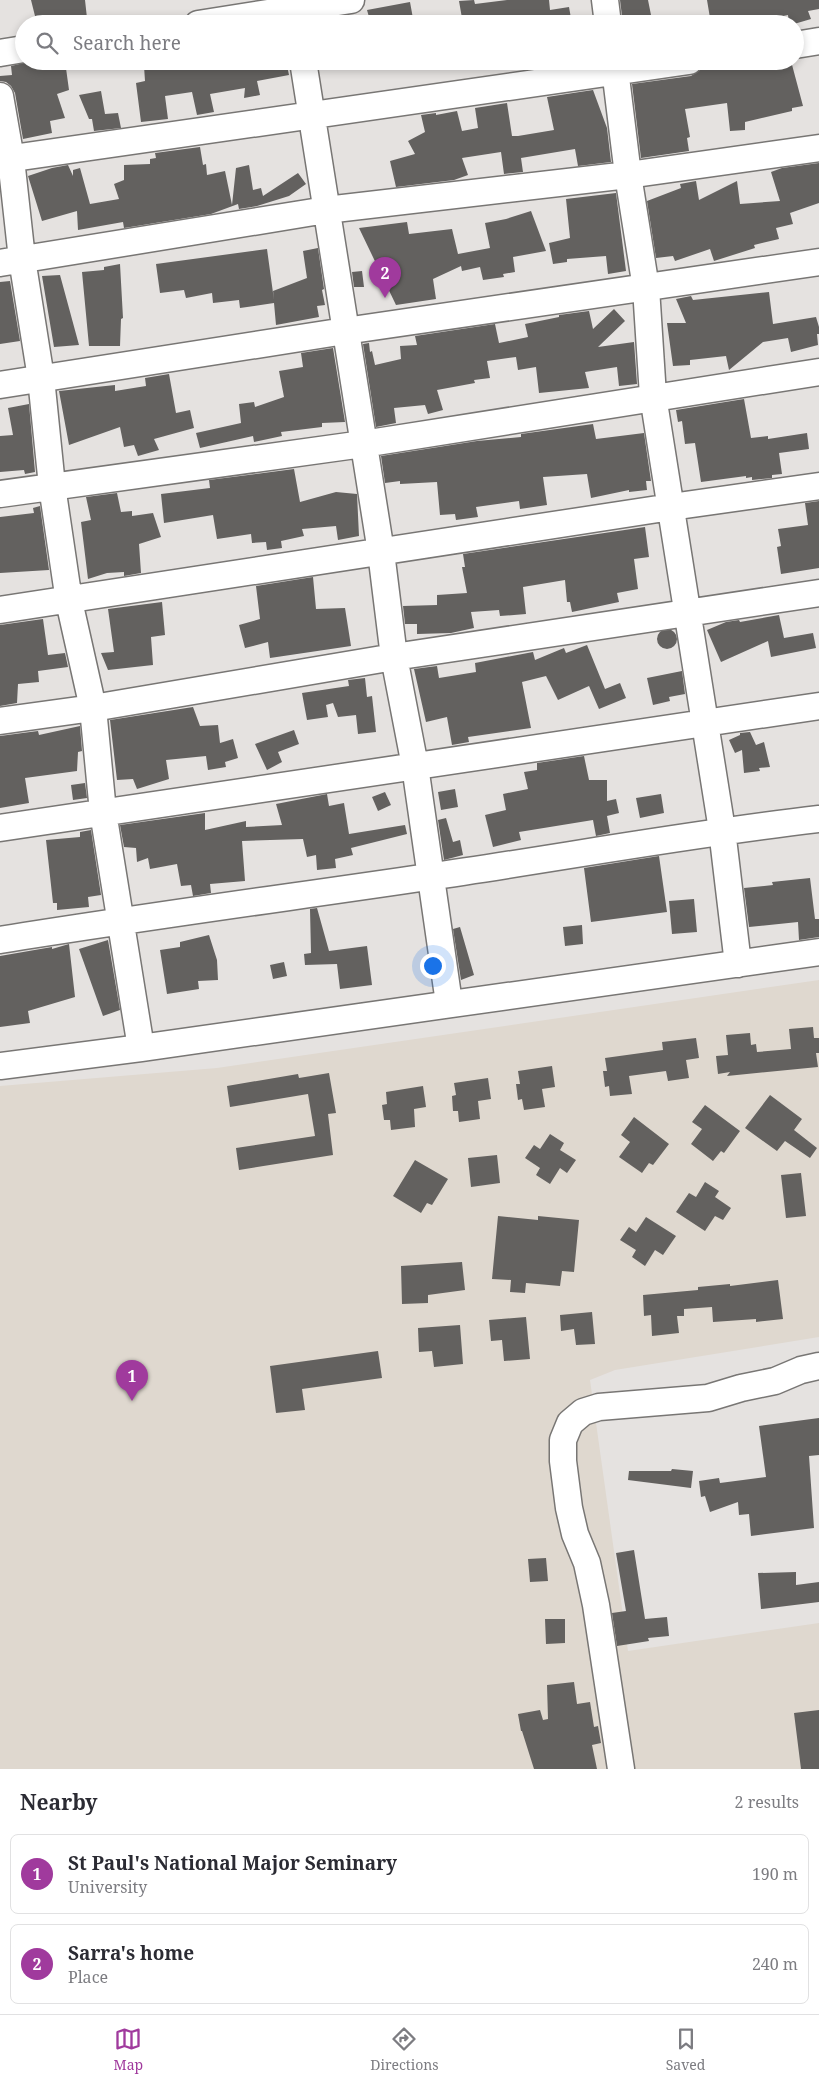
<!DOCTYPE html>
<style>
body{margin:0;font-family:"Noto Serif",serif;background:#f2f2f3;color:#2b2b33}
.you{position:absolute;left:432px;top:965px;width:18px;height:18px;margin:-12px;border:4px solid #fff;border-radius:50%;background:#1a73e8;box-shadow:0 0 0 8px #1a73e833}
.badge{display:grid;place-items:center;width:32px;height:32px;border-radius:50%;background:#a03a9d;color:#fff;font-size:16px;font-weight:700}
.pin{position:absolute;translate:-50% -41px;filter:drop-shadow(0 1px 2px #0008)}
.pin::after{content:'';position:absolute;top:26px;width:18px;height:15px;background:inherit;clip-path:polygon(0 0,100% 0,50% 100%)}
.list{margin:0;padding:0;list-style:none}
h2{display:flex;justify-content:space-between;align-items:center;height:65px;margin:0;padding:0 20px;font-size:21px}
h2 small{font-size:16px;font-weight:400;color:#7c7c81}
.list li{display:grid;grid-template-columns:32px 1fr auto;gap:15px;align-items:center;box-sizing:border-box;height:80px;margin:0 10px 10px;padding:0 10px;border:1px solid #e1e1e2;border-radius:8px}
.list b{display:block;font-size:19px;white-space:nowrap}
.list p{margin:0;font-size:16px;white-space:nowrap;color:#7c7c81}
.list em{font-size:16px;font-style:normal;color:#7c7c81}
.icon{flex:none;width:28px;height:28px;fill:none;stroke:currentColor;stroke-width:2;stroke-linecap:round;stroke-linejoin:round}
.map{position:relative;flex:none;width:819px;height:1769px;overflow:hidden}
.search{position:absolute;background:#fff;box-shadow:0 2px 8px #0003;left:15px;right:15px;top:15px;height:55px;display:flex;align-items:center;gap:12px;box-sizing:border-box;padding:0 18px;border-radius:28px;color:#7c7c81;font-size:19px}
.sheet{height:245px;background:#fff}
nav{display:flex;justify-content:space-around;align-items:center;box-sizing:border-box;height:70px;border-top:1px solid #e1e1e2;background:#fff;font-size:14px;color:#7c7c81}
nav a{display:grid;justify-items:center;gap:2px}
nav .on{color:#a03a9d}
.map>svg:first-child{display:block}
</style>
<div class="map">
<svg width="819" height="1769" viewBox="0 0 819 1769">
<rect width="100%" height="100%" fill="#e5e2e0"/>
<path fill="#dfd8cf" d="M819,980V1337L615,1370L590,1380L628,1651L819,1623V1769H0V1086L217,1068Z"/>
<path fill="#63615f" d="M31,0H85L87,18L60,21V23L37,24Z
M474,0L475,4L507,0H549L550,10L569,7L572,24H463L459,1Z
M620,0H648L652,20L623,24Z
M707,0H819V9L808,11L811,19L794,24H789L788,15L743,24H711Z
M410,2L414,24H371L367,10Z
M32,61H65L69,90L57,94L65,118L50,121L52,133L23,139L15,93L11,86L6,82L0,81V76L12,75L11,66Z
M174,61L175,68L214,65L213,61H240L241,67L247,66V61H252L253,65L270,61H286L289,75L257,81L260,95L244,98L245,88L210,94L214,112L197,115L192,92L165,96L168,119L141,122L136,83L145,81L144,66Z
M731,61H791L803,106L792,108V111L745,122V130L730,131L727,103L685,109L690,137L687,138L689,151L641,158L632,84L691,76L700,70L720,67L719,64Z
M593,90L607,128L611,162L578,166L575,149L521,158L523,172L504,174L501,152L462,158L468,175L454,180L396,187L390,161L415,154L408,141L425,132L421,115L436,113V115L457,111L462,131L478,128L475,108L507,103L512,136H518L554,130L547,97Z
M101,91L105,114L118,113L121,128L94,131L92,119H89L79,95Z
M200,147L203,165L206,164L207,175L225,171L232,205L236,168L249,165L253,190L261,188L263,196L298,173L306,184L289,196L257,206L239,209L238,204L211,214L124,228L123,222L78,230L77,211L42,221L28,176L52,168L68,165L73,176V170L80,168L90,204L119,199L114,184L124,180V165L150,164V159L156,158L155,153Z
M819,163V203L790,213L793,224L776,228L779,239L754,245L755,248L714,261L710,249L675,261L673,256L656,258L647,201L681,188L680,184L696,181L699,200L737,181L740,204L780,201L771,172L782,168Z
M616,193L626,271L608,274L606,256L567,259V262L553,264L549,243L570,238L566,199Z
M531,211L546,251L513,257L515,272L503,274L504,277L483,280L480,267L462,271L461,266L433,279L436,299L396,305L359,228L407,222L409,234L452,229L458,254L490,248L485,223L506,219Z
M318,248L324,289L322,290L325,305L317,306L319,317L276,325L274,303L240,308L239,300L213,303L212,293L186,298L184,290L160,293L156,264L267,249L274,300L273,291L307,278L303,251Z
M120,264L123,318L121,319L120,346H89L82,272L104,270V267Z
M362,271L364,287H354L352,272Z
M60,275L79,345L54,347L42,276Z
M10,281L20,341L0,344V282Z
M769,292L773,324L816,317L819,327V334H817L818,345L791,352L788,338L763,342L729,370L726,356L690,360V365L673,366L667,323H686L676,299L691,296L693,300Z
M614,309L625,321L598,347L634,342L637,384L619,386L617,367L585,372L589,388L539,393L536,367L518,370L516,357L487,361L490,378L474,380L475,383L437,390L443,410L428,414L425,405L394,408L396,423L376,427L363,344L369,343L370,352L372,351L375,365L401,359L400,346L417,345L415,336L495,324L499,343L528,337L525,324L559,317V315L589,311L593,329Z
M333,348L345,422L322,423V427L281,432L282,436L254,442L253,436L200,448L196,433L241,423L239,404L254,402L255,407L284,397L279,371L303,367L301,353Z
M169,374L176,413L190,410L194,428L154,439L159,450L138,456L134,445L124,447L120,427L69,445L59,391L115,385V391L146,386L145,378Z
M744,399L751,438L768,436V439L807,433L809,449L779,453L782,474L772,475V478L752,480V477L746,478V476L701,482L695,443L685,444L682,421L678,422L676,410Z
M29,404L35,472L25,474L24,470L0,472V436L13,435L8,408Z
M593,424L596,439L644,433L651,481H646L647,490L629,492V490L591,498L587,474L543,477L547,505L520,509L519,501L476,507L478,517L456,520L455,514L440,515L437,482L400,484V481L385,483L381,456L477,441L521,437V434Z
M294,469L300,502L336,492L357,494L359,536L338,540L336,526L302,529L304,536L281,541L282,548L267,550L266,542L252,543L251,534L217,539L213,515L164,523L161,494L210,488L209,480Z
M117,493L121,512L132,511V516L153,513L161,537L139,544L141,573L124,576V572L107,573L88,579L81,522L91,520L86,497Z
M819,501V568L781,574L777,547L781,546L778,529L808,525L805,503Z
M40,506L49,570L0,573V517L34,513L33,508Z
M645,527L649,557L634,559L638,589L617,593L619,602L572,612L570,602H567L565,580L523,587L526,614L500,616L499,610L471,612L474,628L451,633L417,634V624H405L403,606L437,605V595L467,593L462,567H465L463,554Z
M313,577L316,609L345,608L351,646L270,658L268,642L245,648L239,625L260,619L256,586Z
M162,602L165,635L151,637L153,665L108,670L101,653L114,652L108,609Z
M779,615L784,638L813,633L816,648L771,657L768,641L721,662L707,630L726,622L739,620L740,622Z
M43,619L48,655L65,653L68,667L38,671L39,682L18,684L17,703L0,706V625Z
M657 639a10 10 0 1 1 20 0a10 10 0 1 1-20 0Z
M587,645L605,689L620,683L626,698L599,709L589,686L558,700L546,676L522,682L531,728L468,737L469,742L452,745L447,717L426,722L414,669L437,666L439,678L476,672L475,663L533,652L535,660L564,648L566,653Z
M682,671L685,694L669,697L670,701L653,705L647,678Z
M365,678L367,697L372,696L376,732L358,734L356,715L338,717L333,703L326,705L328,717L307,720L302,693L349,686L348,680Z
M193,707L200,726L218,725L220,743L233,739L238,758L225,762L226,767L208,770L206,756L166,760L169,779L137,789L133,779L117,780L110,720Z
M80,726L82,751L78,752L77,771L25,778L29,803L0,808V736L38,731L39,735Z
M294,730L299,744L278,752L282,762L267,770L255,744Z
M750,732L756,745L764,742L770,767L759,768L760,771L744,773L742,750L735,753L729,740L740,735V733Z
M584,756L589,780H607V801L616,799L619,813L607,816L610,833L596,836L593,820L519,832L521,840L493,847L485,815L506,810L503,794L528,789L524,772L537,770V763Z
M85,783L87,798L73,800L71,785Z
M455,789L458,807L441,810L438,792Z
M385,792L391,805L378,811L372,797Z
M327,794L329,806L344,803L349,834L405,825L407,834L351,848L353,855L335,859L336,868L317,870L316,855L307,857L303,839L242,841L245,881L210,884L211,893L193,896L191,885L181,886L177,864L150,869L148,858L137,862L136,848L124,847L120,825L205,813V830L246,821V827L282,825L276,804Z
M661,794L664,813L640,818L636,798Z
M446,818L453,842L460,840L463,855L444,860L438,820Z
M91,830L101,895L88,897L89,907L57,910V903H53L46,840L80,837V832Z
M659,856L667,912L591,922L584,868Z
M810,878L815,919H819V937L799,940L798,922L749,927L744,888L773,885L772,882Z
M694,899L697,932L672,934L669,901Z
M317,908L329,951L367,946L372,985L340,989L337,964L305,965L304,954L311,953L310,909Z
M582,925L583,944L565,946L563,927Z
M460,927L474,975L461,980L453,929Z
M209,935L217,960L218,980L198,981L199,989L167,994L160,950L180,947V942Z
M108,940L120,1010L103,1016L79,949Z
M69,944L75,997L28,1011L30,1023L0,1027V956L52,947V949Z
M284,962L287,976L273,979L270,965Z
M813,1027L814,1038H819V1053H816L818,1067L727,1076L730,1072L718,1074L716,1056L728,1055L726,1035L750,1033L751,1045L756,1044L757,1052L791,1049L789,1029Z
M696,1038L699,1058L686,1060L689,1078L668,1081L666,1071L629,1076L632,1094L610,1096L609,1086L605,1087L603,1071H607L605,1058L663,1050L662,1042Z
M552,1066L555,1087L542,1089L545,1107L524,1110L522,1099L518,1100L516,1084H520L518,1071Z
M329,1073L336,1113L328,1114L333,1155L239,1170L236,1148L315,1136L308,1094L230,1107L227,1086L298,1074L299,1078Z
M488,1078L491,1099L478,1101L480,1119L459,1122L458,1111H453L452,1096L456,1095L454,1083Z
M423,1086L426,1107L414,1109L415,1127L391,1130L390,1120H384L382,1105L387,1104L386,1092Z
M770,1095L802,1119L794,1130L817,1148L810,1158L785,1141L777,1151L745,1128Z
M705,1105L740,1131L724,1153L721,1151L713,1161L691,1144L702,1129L692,1122Z
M634,1117L669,1144L653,1165L649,1163L642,1173L619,1157L630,1142L621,1135Z
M550,1134L564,1143L560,1150L576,1160L567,1173L560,1168L550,1184L536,1175L540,1168L525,1158L534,1145L540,1149Z
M497,1155L500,1183L471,1187L468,1158Z
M415,1160L448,1179L432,1205L427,1203L421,1213L393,1196Z
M801,1173L806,1216L786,1218L781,1175Z
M705,1182L719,1191L715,1197L731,1208L723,1220L715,1216L705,1231L676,1212L689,1193L696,1197Z
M498,1216L538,1220V1216L579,1220L574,1272L562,1271L560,1286L526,1283L525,1293L510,1292L511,1280L492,1279Z
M646,1217L676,1236L663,1255L655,1250L645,1266L632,1257L636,1250L620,1240L629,1227L636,1232Z
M462,1262L465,1290L428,1295V1303L402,1304L401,1266Z
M778,1280L783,1319L756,1322V1319L713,1322L712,1307L684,1309V1316H677L679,1333L652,1336L651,1315L644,1316L643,1295L698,1290V1287L730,1284V1286Z
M592,1312L595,1344L576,1345L574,1329L561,1331L560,1315Z
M526,1317L530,1359L504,1361L502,1340L491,1341L489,1320Z
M460,1325L463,1364L434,1367L432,1351L419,1352L418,1328Z
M378,1351L382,1378L302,1389L305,1410L276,1413L270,1366Z
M819,1418V1455L809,1456L814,1528L751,1536L749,1514L739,1515L738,1502L710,1512L705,1496L701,1497L699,1481L719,1478L720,1483L766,1477L759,1426Z
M672,1469L693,1471L691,1488L628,1480L629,1471H671Z
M634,1550L645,1619L667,1617L669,1636L648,1638L649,1641L617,1646L612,1613L626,1611L616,1553Z
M546,1558L548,1581L530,1582L528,1559Z
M796,1572V1585L819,1582V1602L761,1609L758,1573Z
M545,1619H565V1643L546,1644Z
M574,1682L577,1704L590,1702L594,1727L598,1726L601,1743L592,1745L597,1769H534L522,1731H521L518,1714L540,1710L543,1720L548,1719L547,1685Z
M819,1710V1769H801L794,1713Z"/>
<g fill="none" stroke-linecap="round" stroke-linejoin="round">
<defs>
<path id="minor" d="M605,0L608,24
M198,24L351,0
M795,45L819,41
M0,53L24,49
M303,61L381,552L394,657L415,766L449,1003
M614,61L628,175L646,288L653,396L722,830L738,964
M0,96L11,159L22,259L41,378L52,486L69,601L93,708L103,812L141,1048
M0,160L689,61
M0,263L326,210L628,175L819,148
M0,385L345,331L819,262
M0,494L363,444L819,372
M0,610L671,507L819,486
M0,721L93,708L394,657L819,593
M0,828L819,706
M0,940C142,917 285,898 428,877C559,858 688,834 819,819
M0,1066L141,1048L819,952
M621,1769L596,1605L587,1563L575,1534L569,1508L563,1461V1440L570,1423L583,1412L599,1407L708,1398L741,1388L775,1381L801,1370L819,1366"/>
</defs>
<use href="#minor" stroke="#787674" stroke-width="29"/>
<use href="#minor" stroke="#fff" stroke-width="26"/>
</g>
</svg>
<div class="you"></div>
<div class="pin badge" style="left:132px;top:1401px">1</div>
<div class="pin badge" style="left:385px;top:298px">2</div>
<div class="search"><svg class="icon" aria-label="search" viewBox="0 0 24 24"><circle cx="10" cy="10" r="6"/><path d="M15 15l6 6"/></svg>Search here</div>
</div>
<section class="sheet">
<h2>Nearby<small>2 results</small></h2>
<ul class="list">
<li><span class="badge">1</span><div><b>St Paul's National Major Seminary</b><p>University</p></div><em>190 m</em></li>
<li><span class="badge">2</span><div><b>Sarra's home</b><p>Place</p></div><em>240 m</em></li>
</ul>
</section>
<nav>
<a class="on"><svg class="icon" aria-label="map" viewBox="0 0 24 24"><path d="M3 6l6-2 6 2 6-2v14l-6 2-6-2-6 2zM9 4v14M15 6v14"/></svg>Map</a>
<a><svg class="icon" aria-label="directions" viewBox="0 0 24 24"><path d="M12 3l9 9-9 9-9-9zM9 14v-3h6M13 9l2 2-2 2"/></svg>Directions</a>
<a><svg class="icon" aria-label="saved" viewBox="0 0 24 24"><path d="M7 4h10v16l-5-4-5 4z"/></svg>Saved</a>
</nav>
